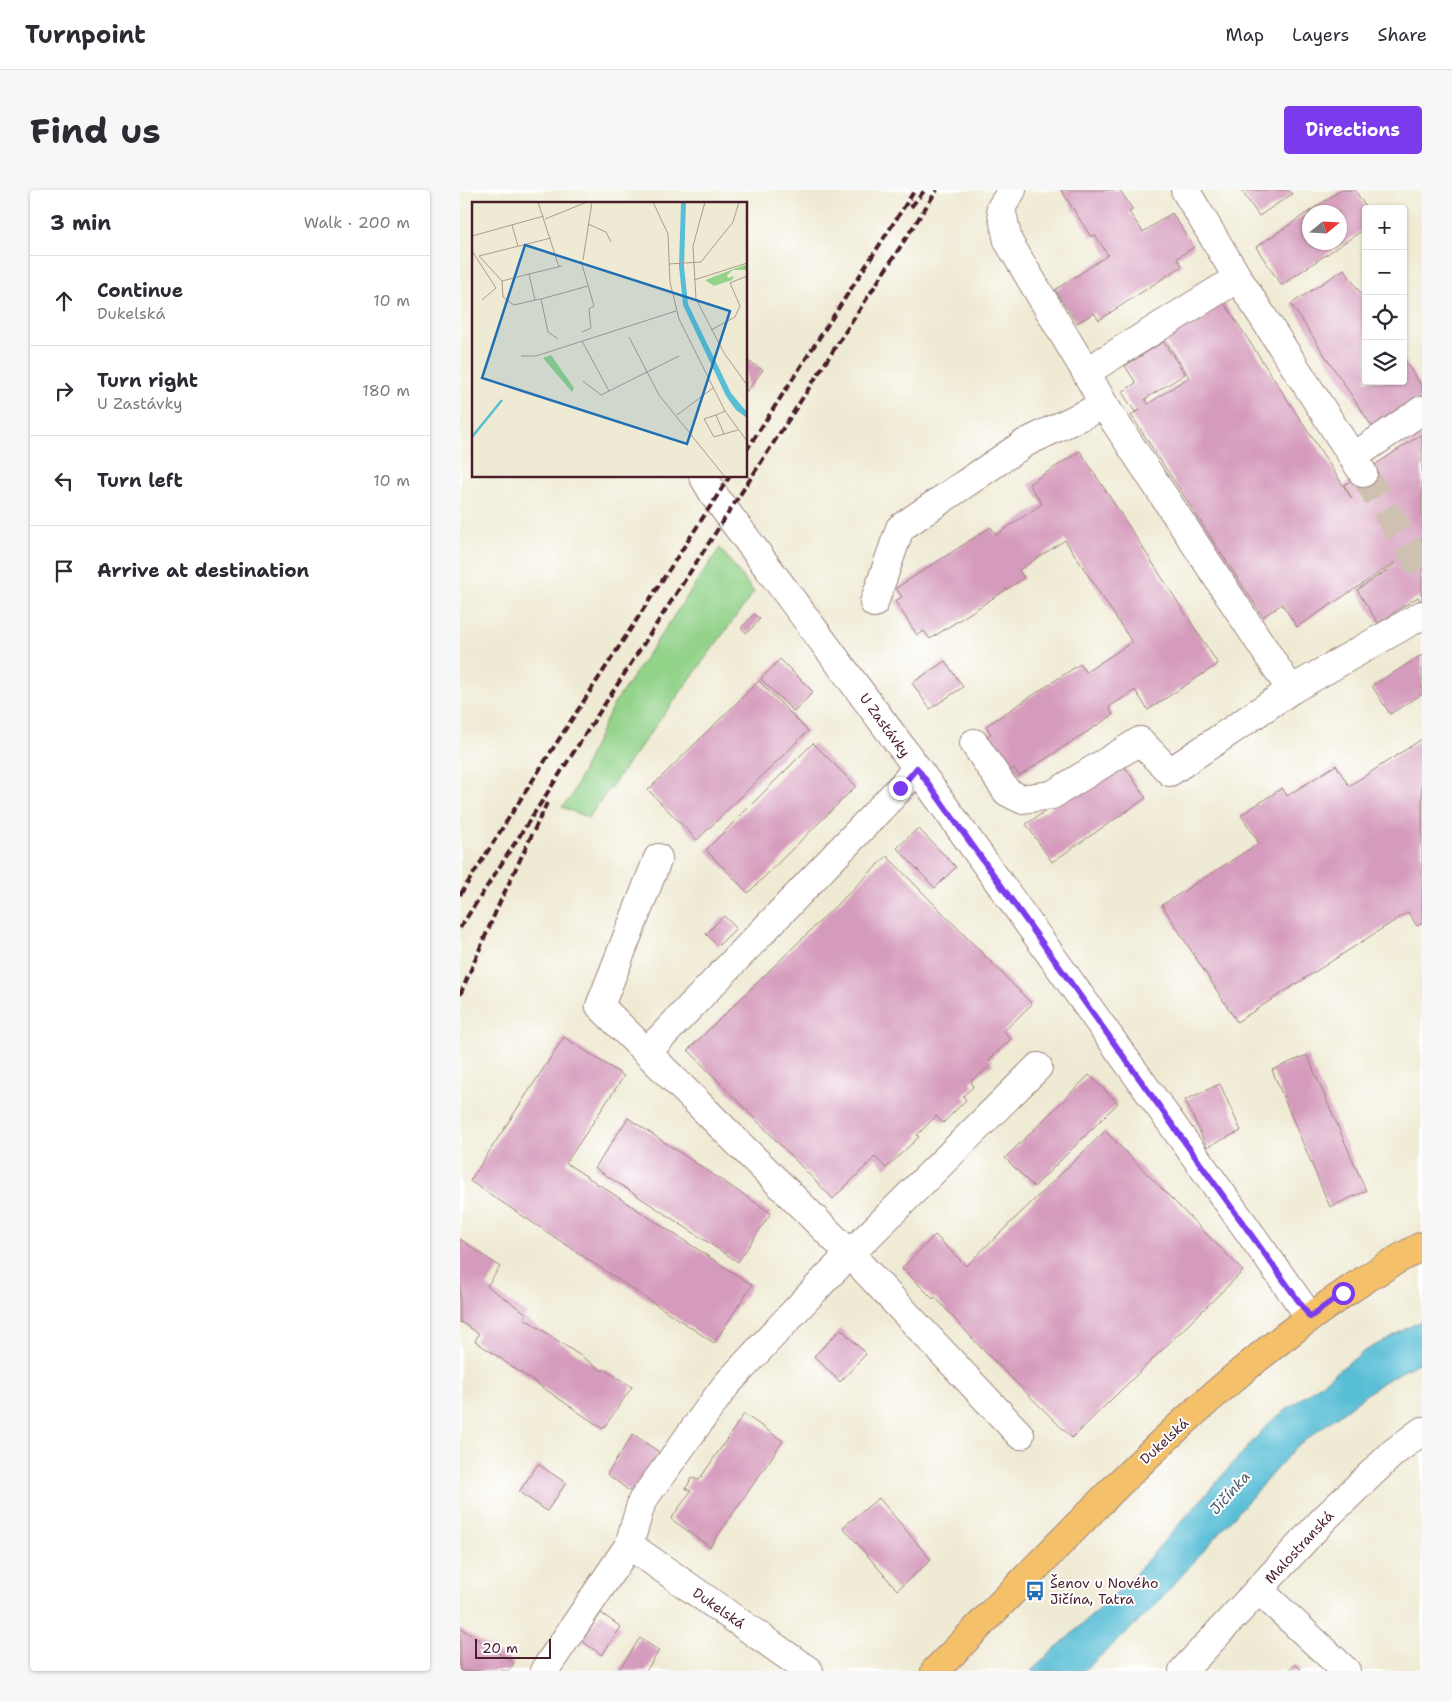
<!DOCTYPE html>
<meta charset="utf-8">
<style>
body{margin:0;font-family:"Shantell Sans",sans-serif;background:#f7f7f7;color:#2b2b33}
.controls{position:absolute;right:15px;top:15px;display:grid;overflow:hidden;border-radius:5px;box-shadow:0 1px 4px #0004}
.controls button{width:45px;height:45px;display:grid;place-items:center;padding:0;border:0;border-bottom:1px solid #e1e1e2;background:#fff;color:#2b2b33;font:25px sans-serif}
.compass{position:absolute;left:842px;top:15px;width:45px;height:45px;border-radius:50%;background:#fff;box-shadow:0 1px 4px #0004;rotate:72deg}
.scale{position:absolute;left:15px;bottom:12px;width:76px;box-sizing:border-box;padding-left:5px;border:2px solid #4a1f2b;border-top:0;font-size:14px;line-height:18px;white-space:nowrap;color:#4a1f2b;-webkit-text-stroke:4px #fff;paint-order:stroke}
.stop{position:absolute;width:15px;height:15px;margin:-11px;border:4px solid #7c3aed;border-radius:50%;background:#fff}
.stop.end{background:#7c3aed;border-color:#fff;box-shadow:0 1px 5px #0008}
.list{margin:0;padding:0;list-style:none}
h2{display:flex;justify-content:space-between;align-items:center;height:65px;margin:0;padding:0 20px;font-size:21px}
h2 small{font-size:16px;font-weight:400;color:#7c7c81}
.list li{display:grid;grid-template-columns:32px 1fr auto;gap:15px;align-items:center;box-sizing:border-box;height:90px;padding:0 20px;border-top:1px solid #e1e1e2}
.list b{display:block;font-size:19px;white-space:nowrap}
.list p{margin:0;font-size:16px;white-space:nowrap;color:#7c7c81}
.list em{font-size:16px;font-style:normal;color:#7c7c81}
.icon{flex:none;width:28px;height:28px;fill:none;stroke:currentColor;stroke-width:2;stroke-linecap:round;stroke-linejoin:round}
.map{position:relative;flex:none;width:962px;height:1481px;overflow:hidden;border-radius:5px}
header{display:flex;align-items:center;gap:30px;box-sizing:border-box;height:70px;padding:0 25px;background:#fff;border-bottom:1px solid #e1e1e2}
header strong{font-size:24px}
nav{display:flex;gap:28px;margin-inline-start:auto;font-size:18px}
.intro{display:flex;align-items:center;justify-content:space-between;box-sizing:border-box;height:120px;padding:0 30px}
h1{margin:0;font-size:35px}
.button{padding:12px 22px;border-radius:5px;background:#7c3aed;color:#fff;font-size:18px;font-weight:700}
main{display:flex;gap:30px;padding:0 30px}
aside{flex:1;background:#fff;border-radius:5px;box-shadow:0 1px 4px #0004}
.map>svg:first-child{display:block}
</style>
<header>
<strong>Turnpoint</strong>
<nav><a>Map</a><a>Layers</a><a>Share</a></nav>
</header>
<div class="intro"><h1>Find us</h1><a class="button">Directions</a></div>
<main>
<aside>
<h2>3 min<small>Walk · 200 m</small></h2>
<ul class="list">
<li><svg class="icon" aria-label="ahead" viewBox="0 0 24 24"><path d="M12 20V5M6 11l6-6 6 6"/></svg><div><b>Continue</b><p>Dukelská</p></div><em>10 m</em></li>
<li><svg class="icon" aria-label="right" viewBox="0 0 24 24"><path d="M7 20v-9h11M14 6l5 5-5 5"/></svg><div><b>Turn right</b><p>U Zastávky</p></div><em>180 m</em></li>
<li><svg class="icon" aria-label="left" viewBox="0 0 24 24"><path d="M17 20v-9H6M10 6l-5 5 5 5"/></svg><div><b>Turn left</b></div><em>10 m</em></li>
<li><svg class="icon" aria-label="arrive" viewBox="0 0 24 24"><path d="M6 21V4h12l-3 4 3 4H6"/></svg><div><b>Arrive at destination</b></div></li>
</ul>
</aside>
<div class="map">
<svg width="962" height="1481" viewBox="0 0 962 1481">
<rect width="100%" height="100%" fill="#fff"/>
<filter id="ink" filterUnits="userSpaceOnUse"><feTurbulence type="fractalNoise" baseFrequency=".02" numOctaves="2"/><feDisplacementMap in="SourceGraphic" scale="10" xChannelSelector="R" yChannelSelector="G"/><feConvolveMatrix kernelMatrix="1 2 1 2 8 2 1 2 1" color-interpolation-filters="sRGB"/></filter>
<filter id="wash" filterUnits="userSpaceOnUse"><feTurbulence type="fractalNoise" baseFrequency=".0096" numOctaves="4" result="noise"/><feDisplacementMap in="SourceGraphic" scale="20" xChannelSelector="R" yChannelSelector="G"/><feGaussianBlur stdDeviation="1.12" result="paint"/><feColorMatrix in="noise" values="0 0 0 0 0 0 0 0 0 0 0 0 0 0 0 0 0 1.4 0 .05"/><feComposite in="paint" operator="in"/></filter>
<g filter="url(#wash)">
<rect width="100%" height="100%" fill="#efead3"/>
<path fill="#93d38a" stroke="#6e795a" d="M260,358L294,402L128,628L102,617L111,607L152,517Z"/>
<path fill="#58bed6" stroke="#516e80" d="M962,1130V1171L923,1192L835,1258L691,1420L624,1481H571L666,1394L810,1232L903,1162Z"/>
<g id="blocks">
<path fill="#d59bbc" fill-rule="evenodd" d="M601,0H660L673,20L669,22L683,42L712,23L734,57L717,68L722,76L639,130L634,123L617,133L595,100L648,65L635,45L631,47Z
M781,0H829L832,4L799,26Z
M881,0H895L907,19H906V38L821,95L796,57ZM849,22H879V52H849Z
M884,79L906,111V191H943V168L962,197V206L913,238L831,114Z
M763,111L892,309L884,295L962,244V409L960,411L958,407L918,433L897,400L936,374L934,373L837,437L822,414L803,427L671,225L681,219L675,222L662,202L676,193L665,176L703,152L725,184L685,209L688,214L729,187L704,149Z
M286,170L303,180L286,202Z
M620,261L758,474L688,520L675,500L649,517L653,525L559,586L554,578L547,582L524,548L531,544L526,536L620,474L626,482L672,452L605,350L559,380L564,388L470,449L464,441L457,445L435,411L442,407L436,398L531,337L536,345L582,314L569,294Z
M294,424L300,429L287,443L281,438Z
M962,465V504L930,524L912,496Z
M320,469L353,502L334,522L301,489Z
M485,471L503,497L470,519L452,493Z
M299,491L348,541L237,650L188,600Z
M962,549V733L957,736L948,722L777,832L702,715L799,653L781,625L822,598L827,606L876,575L889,596Z
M353,553L396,596L288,703L246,660Z
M661,571L686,608L592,672L566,634Z
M458,638L496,677L475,698L437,658Z
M427,666L572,814L544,841L551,849L529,870L533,874L511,891L513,897L503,906L506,910L483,933L476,926L457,945L459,947L426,978L415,967L373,1009L228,860Z
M264,726L276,738L258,756L246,744Z
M104,847L164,886L106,973L292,1095L254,1153L10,991Z
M847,865L906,1001L870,1017L812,880Z
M629,885L658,913L574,997L545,968Z
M760,894L781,941L747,957L725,910Z
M168,928L311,1023L278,1072L135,978Z
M645,941L783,1081L612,1248L521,1158L475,1107L473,1109L442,1078L475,1045L506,1076Z
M0,1049L40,1077L27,1096L67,1124L64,1128L143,1181L144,1179L172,1197L143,1239L15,1151L19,1144L1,1132L0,1133Z
M381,1139L406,1164L380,1192L354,1166Z
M284,1224L323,1251L250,1357L211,1329L231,1301L225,1298L228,1295L231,1288L239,1290Z
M173,1244L199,1262L172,1303L147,1284Z
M78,1274L106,1293L87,1321L59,1302Z
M419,1308L471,1370L437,1400L383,1337Z
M141,1423L161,1437L142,1465L122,1451Z
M0,1438L54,1473L49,1481H0Z
M180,1448L199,1461L186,1481H158Z
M835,1474L842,1481H828Z"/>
</g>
</g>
<g filter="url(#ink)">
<use href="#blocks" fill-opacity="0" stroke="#9c847f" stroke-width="1"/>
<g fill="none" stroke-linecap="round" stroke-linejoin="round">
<path stroke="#cec1b1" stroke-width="28" stroke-dasharray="28 14" stroke-linecap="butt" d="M903,283L962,378"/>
<defs>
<path id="minor" d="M552,0L541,18L548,51L626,182
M725,0L778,88
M644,215L831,500
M893,267L962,220
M243,286L256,308L457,578L850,1127
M414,413L440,338L565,253L644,215L626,182L778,88L903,283
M514,553L547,602L561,609L592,605L680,551L710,582L831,500L962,425
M198,668L140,816L390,1064L560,1245
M187,862L440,598L457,578
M169,1355L349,1481
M799,1400L886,1481
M84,1481L169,1355L182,1311L266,1195L365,1089L578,877
M723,1481L864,1329L934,1262L962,1241"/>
<path id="major" d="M475,1481C589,1366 698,1244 827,1145C870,1112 914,1081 962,1056"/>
</defs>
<use href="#minor" stroke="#9c847f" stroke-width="30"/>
<use href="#major" stroke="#9c847f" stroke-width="30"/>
<use href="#minor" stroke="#fff" stroke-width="28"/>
<use href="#major" stroke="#f4c16b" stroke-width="28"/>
<path stroke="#4a1f2b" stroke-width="4" stroke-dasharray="8 4" stroke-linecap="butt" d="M451,17L465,0
M286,261L455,0
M0,705L90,563L270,286
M0,738L477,0
M0,805L39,714L87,613"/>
</g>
</g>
<g fill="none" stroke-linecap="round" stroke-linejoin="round" filter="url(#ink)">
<path stroke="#7c3aed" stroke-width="6" d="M440,598L457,578L850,1127L883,1103"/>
</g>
<defs>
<symbol id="bus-bare" viewBox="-9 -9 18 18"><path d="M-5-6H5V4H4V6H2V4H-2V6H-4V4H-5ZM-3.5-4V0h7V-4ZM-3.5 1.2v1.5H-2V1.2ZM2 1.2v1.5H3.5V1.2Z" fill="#1f6fb2" stroke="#fff" stroke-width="2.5" paint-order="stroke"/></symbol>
</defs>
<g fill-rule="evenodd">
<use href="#bus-bare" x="561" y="1387" width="28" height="28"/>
</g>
<g text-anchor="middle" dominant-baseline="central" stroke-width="4" stroke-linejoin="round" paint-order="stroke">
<g font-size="14" fill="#4a1f2b" stroke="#fff">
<text transform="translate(425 535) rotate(54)">U Zastávky</text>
<text transform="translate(704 1251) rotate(-43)">Dukelská</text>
<text transform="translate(839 1357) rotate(-47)">Malostranská</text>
<text transform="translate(259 1418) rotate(35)">Dukelská</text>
</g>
<g font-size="14" fill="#4a1f2b" stroke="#fff" text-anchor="start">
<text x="590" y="1393">Šenov u Nového<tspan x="590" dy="16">Jičína, Tatra</tspan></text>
</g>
<g font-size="15" font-style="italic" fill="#505f6f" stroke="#fff">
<text transform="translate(770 1303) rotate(-48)">Jičínka</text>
</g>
</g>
<g transform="translate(12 12)">
<rect width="275" height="275" fill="#efead3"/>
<path d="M275,62V68H261L255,73L256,76L262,74L260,78L242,84L233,78ZM79,153L102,186L100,190L71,156Z" fill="#93d38a"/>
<path d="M209,0H214L212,64L216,102L259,191L275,210V216L264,208L254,194L211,103L207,64Z" fill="#58bed6"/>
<path fill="none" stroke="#58bed6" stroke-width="2.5" d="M0,235L30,198"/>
<path fill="none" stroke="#ad9990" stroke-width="1" d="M66,0L87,65M181,0L196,32L198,80L207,117L253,209L275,239M233,0L221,44L224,97L252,151L275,183M73,17L115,0M116,22L134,30L139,40M40,23L46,44M0,34L72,14M0,49L24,86L10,98M111,58L120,0M109,59L122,104L117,107L119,126L110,130M197,62L229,60L261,20L267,0M57,72L30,79L31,95L42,103L63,98M222,78L275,61M30,79L7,54L79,36M69,97L116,84M239,128L263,115L268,104L258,81L275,74M157,135L187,193L253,275M86,137L76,130L69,97L63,98L57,72L90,64M110,139L137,189M49,154H64L204,109M111,179L129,193L207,154M253,209L244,213L252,232L266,228M205,213L241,186M244,213L232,217L242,235L252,232"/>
<path fill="#1f6fb2" fill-opacity="0.15" stroke="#1f6fb2" stroke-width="2.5" d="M53,43L258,109L215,242L10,176Z"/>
<rect width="275" height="275" fill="none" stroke="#4a1f2b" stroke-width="2.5"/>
</g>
</svg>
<div class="controls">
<button>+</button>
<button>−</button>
<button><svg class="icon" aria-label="locate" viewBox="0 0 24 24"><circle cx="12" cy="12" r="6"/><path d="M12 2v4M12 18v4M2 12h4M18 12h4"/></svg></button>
<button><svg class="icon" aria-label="layers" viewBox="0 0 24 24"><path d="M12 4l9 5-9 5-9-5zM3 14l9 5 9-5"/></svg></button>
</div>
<svg class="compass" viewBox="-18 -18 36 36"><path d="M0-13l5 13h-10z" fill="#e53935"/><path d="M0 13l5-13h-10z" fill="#7c7c81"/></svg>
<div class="scale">20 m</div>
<div class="stop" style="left:883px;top:1103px"></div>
<div class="stop end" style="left:440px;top:598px"></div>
</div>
</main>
